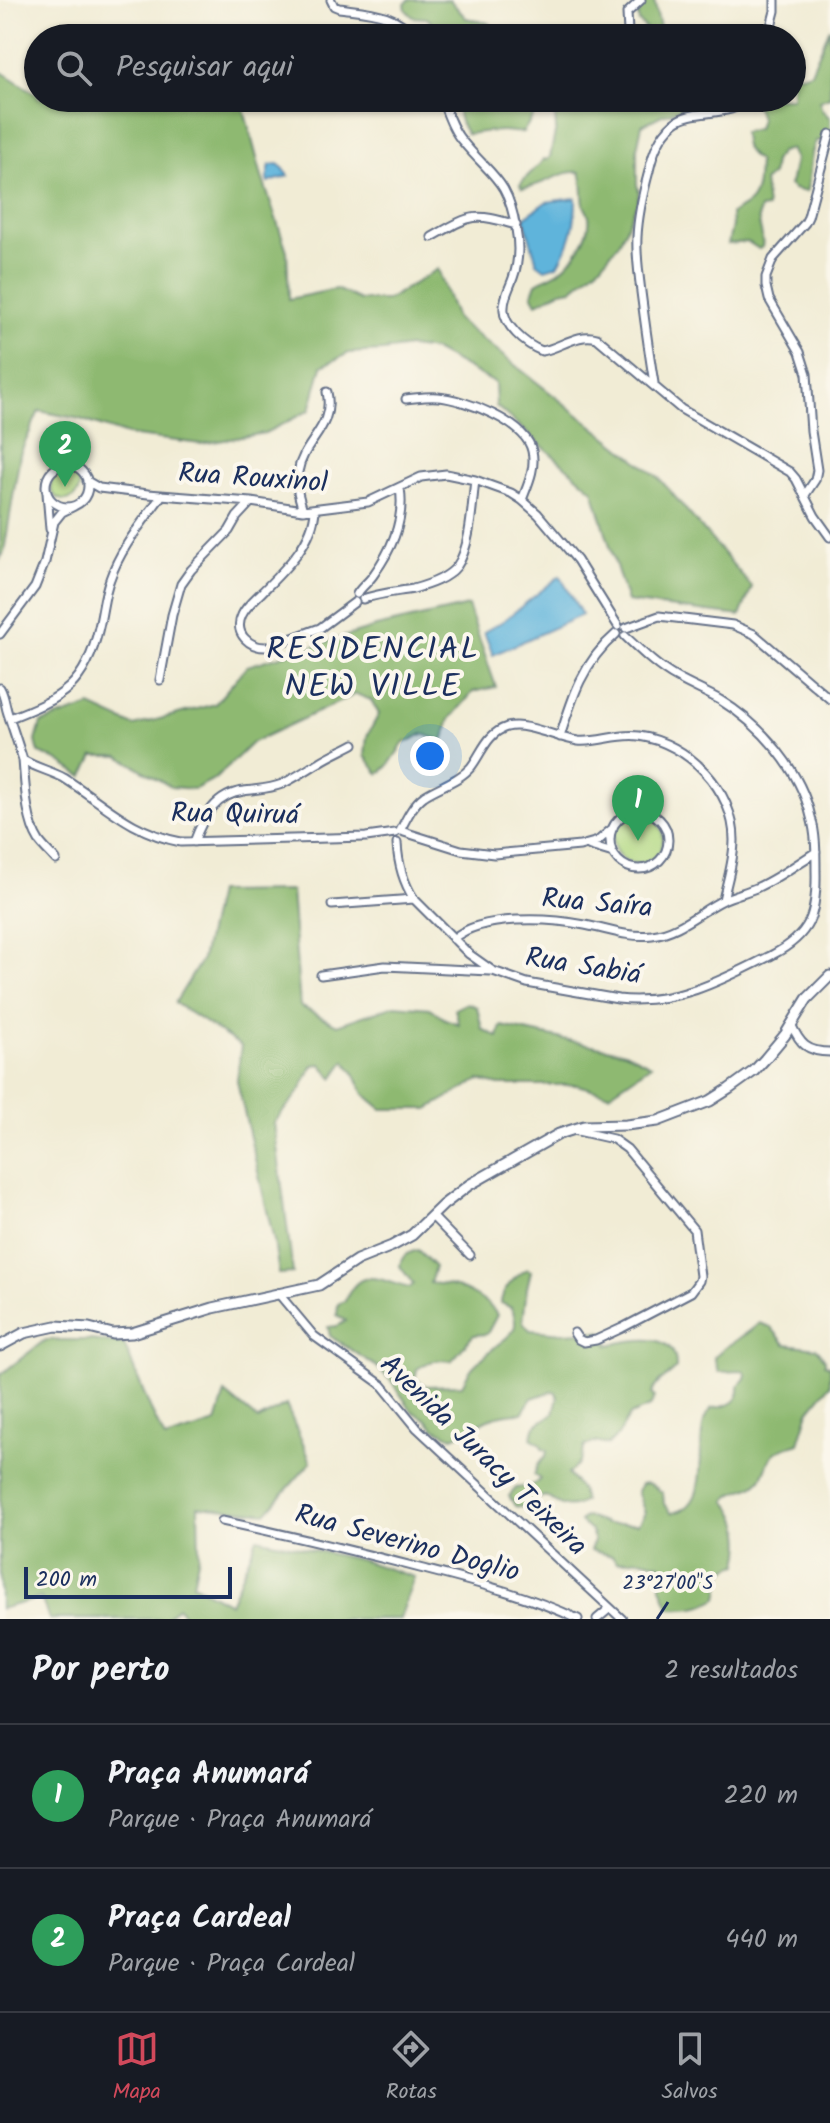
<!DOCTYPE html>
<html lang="pt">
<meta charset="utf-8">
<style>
body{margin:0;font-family:Kalam,sans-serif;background:#20242c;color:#f1f3f6}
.scale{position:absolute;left:24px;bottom:20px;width:208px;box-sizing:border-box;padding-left:8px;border:4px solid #1b2f5e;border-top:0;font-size:22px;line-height:28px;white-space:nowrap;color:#1b2f5e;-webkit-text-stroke:6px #fbf7ec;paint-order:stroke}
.you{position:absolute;left:430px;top:756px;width:28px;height:28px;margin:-20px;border:6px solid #fff;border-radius:50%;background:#1a73e8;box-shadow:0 0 0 12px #1a73e833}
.badge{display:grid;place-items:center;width:52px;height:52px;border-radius:50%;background:#d1495b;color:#fff;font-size:26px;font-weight:700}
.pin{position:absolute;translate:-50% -66px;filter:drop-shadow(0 2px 4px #0008)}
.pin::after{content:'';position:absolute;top:42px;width:28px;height:24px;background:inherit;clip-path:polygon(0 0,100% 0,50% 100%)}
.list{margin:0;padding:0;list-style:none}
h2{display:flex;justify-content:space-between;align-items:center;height:104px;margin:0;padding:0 32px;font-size:34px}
h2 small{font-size:26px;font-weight:400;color:#9ea1a6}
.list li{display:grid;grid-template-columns:52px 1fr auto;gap:24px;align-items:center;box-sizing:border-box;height:144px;padding:0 32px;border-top:2px solid #363941}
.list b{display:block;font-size:30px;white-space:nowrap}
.list p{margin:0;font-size:26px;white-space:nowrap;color:#9ea1a6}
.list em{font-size:26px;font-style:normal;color:#9ea1a6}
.icon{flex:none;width:44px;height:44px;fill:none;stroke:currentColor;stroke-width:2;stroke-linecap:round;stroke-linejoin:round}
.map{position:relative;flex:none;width:830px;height:1619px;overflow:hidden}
.search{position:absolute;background:#171b24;box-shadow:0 2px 6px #0004;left:24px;right:24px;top:24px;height:88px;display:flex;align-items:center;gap:20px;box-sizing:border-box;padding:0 28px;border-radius:44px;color:#9ea1a6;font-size:30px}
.sheet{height:392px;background:#171b24}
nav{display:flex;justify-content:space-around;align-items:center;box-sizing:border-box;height:112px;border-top:2px solid #363941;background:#171b24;font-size:22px;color:#9ea1a6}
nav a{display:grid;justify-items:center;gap:4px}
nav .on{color:#d1495b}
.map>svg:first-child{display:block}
</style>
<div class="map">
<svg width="830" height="1619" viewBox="0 0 830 1619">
<rect width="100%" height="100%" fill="#fbf7ec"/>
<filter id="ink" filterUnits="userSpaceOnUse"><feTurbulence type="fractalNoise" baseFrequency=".0125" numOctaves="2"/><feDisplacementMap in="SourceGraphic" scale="16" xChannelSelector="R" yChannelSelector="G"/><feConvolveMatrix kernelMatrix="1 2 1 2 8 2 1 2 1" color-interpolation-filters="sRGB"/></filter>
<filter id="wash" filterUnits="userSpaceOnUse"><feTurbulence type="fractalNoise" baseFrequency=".006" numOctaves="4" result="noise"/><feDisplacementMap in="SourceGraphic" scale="32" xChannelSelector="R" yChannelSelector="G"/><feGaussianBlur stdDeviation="1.8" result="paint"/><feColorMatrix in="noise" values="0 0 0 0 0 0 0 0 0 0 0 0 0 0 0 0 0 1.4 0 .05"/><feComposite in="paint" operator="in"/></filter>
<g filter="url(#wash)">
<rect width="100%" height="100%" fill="#f1ecd5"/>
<path fill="#b3d983" stroke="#678470" stroke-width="2" d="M51 486a14 14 0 1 1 28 0a14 14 0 1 1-28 0Z
M613 839a25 25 0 1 1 50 0a25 25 0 1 1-50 0Z"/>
<path fill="#8eb971" stroke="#547468" stroke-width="2" d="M409,0H450L466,18L488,23L500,33L510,38H425L431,30V22L427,18L413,17L406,10L405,4Z
M641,0H654L660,28L669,32L666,36L668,38H649L646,29L639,22L636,9Z
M830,28V97L819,101L822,110L830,118V134L827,139L816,141C808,157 812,175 806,192L794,189L789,185L791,180L795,159L790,149L780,152L774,161L772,175L764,181L767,208L760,209C755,224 765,233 762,247L759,249L748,242L728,244L732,226L731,214C736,210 744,207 749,202C759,193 757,173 758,161C745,152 744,147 743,132L757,129L760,119L754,100L755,98H792V74L801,75L811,72Z
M0,71L38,95V98H241L262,177L287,251L289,299L336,289L360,300H387L438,269L456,319L658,477L752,587L740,616L627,602L593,490L496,406L495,383L434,350L409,347L383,351L349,353L322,366L310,410L265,433L201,444L127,435L80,419L39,411L20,454L4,552L0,559Z
M461,98H718L662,115L642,125L637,148V185L639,191L638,201L619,243L601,265L572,289L561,291L537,303L532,294L536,283C543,279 552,276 559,271C573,261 592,235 589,216C588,212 585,209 584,205C582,194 584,184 580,172C562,169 543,187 522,188L520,185C523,179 538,167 544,159L547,160L550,157L556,128L555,116L545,112L535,113L523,132C515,133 510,131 502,131C491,131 479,132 467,134C459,123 454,111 461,98Z
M468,606L496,687L473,692L450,719L443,741L423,734L403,744L388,766L379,774L365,756L367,736L379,714L371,700L356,694L253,742L216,778L195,789L171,787L119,756H94L83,777L57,760L39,753L36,741L41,723L91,706L134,726L215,704L247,666L376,627Z
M291,891L300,1006L337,1025L395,1005L430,1008L445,1019L459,1024L455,1009L467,1003L477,1007L482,1029L498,1037L501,1026L625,1052L651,1065L609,1094L577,1085H499L479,1080L428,1109H382L364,1094L354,1073L345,1061L333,1078L321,1064L313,1065L301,1089L274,1123L293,1273L279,1274L274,1241L237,1081L241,1046L175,1003L202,959L217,892Z
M418,1250L435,1267L430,1283C437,1284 444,1284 451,1286C466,1289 490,1302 497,1315L487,1334L474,1335C465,1343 460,1353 451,1361C437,1359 429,1361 417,1369L415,1379L426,1386L462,1385C465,1380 468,1373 472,1368C478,1361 489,1353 496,1346C512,1333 520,1332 512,1308L501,1303C502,1288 515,1277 527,1269L531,1271L527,1288L523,1322L530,1330L563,1333L600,1331L609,1337L608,1345C633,1340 677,1329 676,1368C667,1379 654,1381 652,1395L655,1397L650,1407L630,1415L619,1434L608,1445L595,1442L585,1446L580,1462L568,1474L581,1490L584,1501C569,1512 560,1505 545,1496L534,1500L526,1508L515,1506L509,1496L516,1488C524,1487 535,1486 540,1479L534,1475L538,1465L546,1456L547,1450L542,1449L541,1444L531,1438L535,1426L554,1413L558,1397L556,1392L553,1391L532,1398L522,1413C511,1413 499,1415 488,1419C476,1424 465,1434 452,1437L434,1428L426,1419L412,1411L392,1382L377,1367L330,1336L328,1327L337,1326L346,1321L337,1315L338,1304L345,1301C361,1263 381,1282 410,1288L413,1284L400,1266C402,1254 408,1253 418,1250Z
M759,1323L771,1327L785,1344L817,1348L825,1360V1364L830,1366V1385L809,1411L799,1443C791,1446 780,1448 775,1453C766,1460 767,1474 759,1481C749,1492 736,1488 726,1501C742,1519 745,1540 739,1564C718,1568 722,1582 718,1598C700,1608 689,1609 669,1608L661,1587V1564L639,1559L617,1562L612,1556L590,1550L594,1541L591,1531L580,1522L583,1518L587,1517L606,1524H638L645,1513L637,1491L641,1484C651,1481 655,1488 663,1493L664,1504L671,1513C714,1508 694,1446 705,1418C706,1415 710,1411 712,1408C726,1407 741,1403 739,1386L745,1378L746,1374L743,1371L719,1372L714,1357C727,1343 746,1337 759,1323Z
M45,1340H90L124,1344L150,1408L165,1439L216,1423L225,1393L258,1420L286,1405L311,1462L266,1513L198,1506L199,1555L193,1584L230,1604L257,1538L360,1560L414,1577L400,1619H188L177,1607L165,1619H49L41,1598L0,1609V1375Z"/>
<path fill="#5fb4db" stroke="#3d729c" stroke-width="2" d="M278,164L284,169L288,176L268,183L267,179L270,165Z
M576,198C576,224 571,243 558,265L545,269L537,263L524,218L546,202Z
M560,576L582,615L493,655L484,632L503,621Z"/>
</g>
<g filter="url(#ink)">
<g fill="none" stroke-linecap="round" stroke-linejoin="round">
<defs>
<path id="minor" d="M331,0L334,6L339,8C368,12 396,12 416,38
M626,38L628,32L627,13L641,0
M768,38L775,11V0
M441,98C447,112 452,130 463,142C492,177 508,179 516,229C519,245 519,262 513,278C510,287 504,297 504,307C502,325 526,345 542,351C560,348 578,332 597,338L681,409L790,472L796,479L815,516L830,537
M432,237C471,215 472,212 516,225
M654,383C649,353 645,323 641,292C639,274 636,256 637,237C638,215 643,193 649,171C653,153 659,136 674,123C694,107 733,119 747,98
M406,399C417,398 427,396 438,397C464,399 526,422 532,451C536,468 528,484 522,500
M46 486a21 21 0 1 1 42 0a21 21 0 1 1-42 0Z
M87,481L99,488L148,494L251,502L303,510L368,502L421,477L446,474L475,480L511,493L522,500L538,514L577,560L618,626
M47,493L50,529
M805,495L815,480L817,470L811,431L807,374L800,352L769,299L766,286V277L773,259L805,223L808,217L830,134
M315,509C314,542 284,570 262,592C255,599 246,606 242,615C233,634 250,648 268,647L320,628L355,602
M303,510C299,497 295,486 298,472C303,441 335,428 327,392
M357,594C362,586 369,582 374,574C392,549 405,519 400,488
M363,599C380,593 396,592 413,589C428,585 447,579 457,566C471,547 472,503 475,480
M626,628L659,616L733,625L754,634L830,699
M0,634L35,587L45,562L54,522L62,512L74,506
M160,680L172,615L181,584L191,570L229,531L237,517L251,502
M0,688C5,697 5,705 8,714C13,729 18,744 23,760C36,768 51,771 64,778C105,804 130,832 181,842L366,837L395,833
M10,718C62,698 86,686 99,627C103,611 104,594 110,579C121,547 143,522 162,495
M560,737C572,698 583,662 616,634
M23,760C25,784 26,821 39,841C44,848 51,854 56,860
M610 840a29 29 0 1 1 58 0a29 29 0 1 1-58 0Z
M400,831C406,819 413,804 424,796C439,786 459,781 471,767C482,753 487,733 507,727C527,722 557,738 578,741C598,743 618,733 639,736C688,743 734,790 734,840C734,861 727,881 723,900
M404,832L461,850L494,854L580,846L598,841L613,828
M194,842C203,817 216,794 244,791C257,789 270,789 282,784C295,778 308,769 320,762C331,755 343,750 354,744
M397,843C398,863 403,882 414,899L469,954L493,971L527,983L618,999C676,1005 721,981 772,955C811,935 817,914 816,871C816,852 816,834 811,817C800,769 761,725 720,700C706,692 691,686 677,678C657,667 641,651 625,636
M590,846L613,853
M332,905L414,899
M453,939C481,914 550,918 585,925C607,929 629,938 652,935C679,932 699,912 723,900C734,895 747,892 758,887C778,878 797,864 816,852
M321,975L385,966L490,971
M791,1024C800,1044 807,1052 830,1052
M573,1130L613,1139L627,1149L694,1230L700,1276L699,1281L691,1292L622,1328L596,1340L584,1342L578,1339L574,1333
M432,1216L470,1255
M278,1293L314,1336L382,1385L417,1428L622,1619
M222,1521C288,1535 354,1551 420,1568C474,1582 527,1595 578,1619
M597,1619L610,1608"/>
<path id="secondary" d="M0,1346L24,1333L56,1326L89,1328L113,1334L132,1333L213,1308L319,1285L357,1260L392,1246L412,1235L443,1205L469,1185L559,1134L584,1126L626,1125L658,1121L710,1101L729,1089L754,1071L765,1059L785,1035L807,999L830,976"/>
</defs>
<use href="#minor" stroke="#667188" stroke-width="11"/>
<use href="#secondary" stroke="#667188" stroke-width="13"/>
<use href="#minor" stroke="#fff" stroke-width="7"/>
<use href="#secondary" stroke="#fff" stroke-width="9"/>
</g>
</g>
<path fill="none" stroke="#1b2f5e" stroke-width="3" d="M657,1619L668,1602"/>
<g text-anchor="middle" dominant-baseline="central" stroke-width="8" stroke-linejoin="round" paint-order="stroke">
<g font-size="28" fill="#1b2f5e" stroke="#fbf7ec">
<text transform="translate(253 479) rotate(4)">Rua Rouxinol</text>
<text transform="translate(235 815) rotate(1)">Rua Quiruá</text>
<text transform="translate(597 904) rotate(5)">Rua Saíra</text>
<text transform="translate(583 967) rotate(9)">Rua Sabiá</text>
<text transform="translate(483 1456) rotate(44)">Avenida Juracy Teixeira</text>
<text transform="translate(407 1544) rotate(15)">Rua Severino Doglio</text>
</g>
<g font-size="32" letter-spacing="2" fill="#1b2f5e" stroke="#fbf7ec">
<text x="373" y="650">RESIDENCIAL<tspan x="373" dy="37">NEW VILLE</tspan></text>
</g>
</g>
<g font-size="20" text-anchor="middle" fill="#1b2f5e" stroke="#fbf7ec" stroke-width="8" stroke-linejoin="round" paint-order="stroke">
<text x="668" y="1589">23°27'00"S</text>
</g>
</svg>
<div class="scale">200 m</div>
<div class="you"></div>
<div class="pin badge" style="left:638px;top:841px;background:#2e9e5b">1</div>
<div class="pin badge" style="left:65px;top:487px;background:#2e9e5b">2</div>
<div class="search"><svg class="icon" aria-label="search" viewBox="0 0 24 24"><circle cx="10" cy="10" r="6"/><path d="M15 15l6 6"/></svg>Pesquisar aqui</div>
</div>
<section class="sheet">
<h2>Por perto<small>2 resultados</small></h2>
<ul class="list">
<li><span class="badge" style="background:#2e9e5b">1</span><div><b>Praça Anumará</b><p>Parque · Praça Anumará</p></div><em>220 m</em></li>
<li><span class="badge" style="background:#2e9e5b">2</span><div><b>Praça Cardeal</b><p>Parque · Praça Cardeal</p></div><em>440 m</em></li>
</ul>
</section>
<nav>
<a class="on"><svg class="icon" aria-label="map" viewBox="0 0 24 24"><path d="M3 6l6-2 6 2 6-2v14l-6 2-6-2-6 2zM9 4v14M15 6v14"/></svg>Mapa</a>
<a><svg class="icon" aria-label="directions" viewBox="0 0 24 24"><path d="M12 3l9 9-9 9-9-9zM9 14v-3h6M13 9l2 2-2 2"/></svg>Rotas</a>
<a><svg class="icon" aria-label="saved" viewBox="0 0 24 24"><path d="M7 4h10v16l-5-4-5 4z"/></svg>Salvos</a>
</nav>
